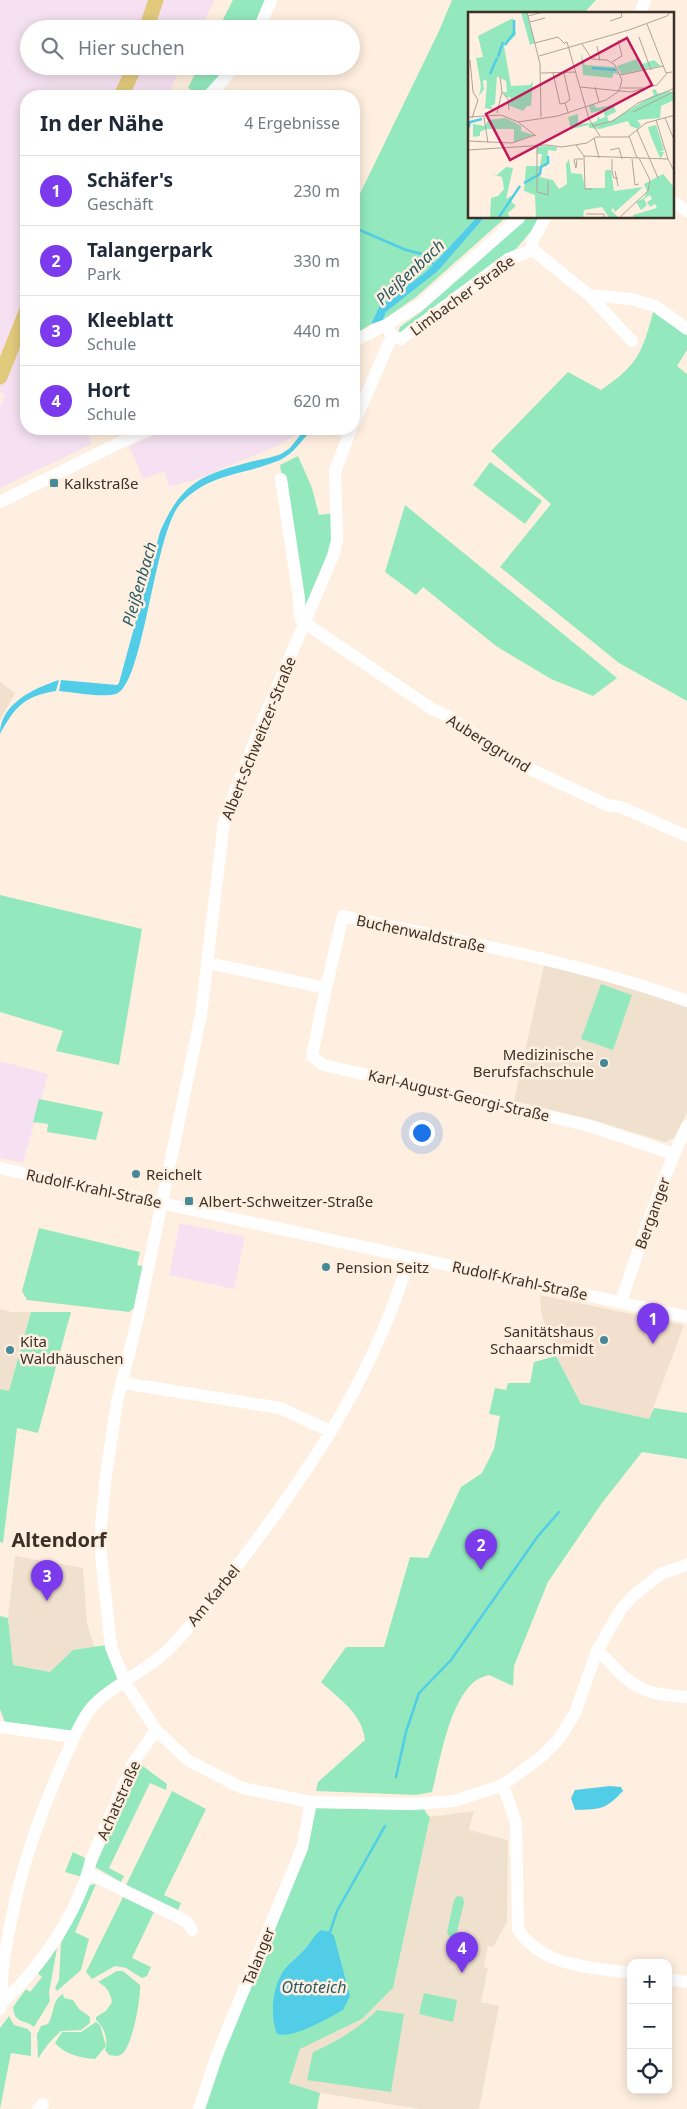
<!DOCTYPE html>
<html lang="de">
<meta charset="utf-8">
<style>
body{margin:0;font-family:"Noto Sans",sans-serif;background:#f2f2f3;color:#1f2937}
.controls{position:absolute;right:15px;bottom:15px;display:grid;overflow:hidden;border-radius:10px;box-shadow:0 2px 12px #0003}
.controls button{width:45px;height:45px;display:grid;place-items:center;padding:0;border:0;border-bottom:1px solid #e0e1e3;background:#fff;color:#1f2937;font:25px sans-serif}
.you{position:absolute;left:421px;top:1132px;width:18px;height:18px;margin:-12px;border:4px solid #fff;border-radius:50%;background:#1a73e8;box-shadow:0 0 0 8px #1a73e833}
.badge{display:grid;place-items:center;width:32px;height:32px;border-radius:50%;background:#7c3aed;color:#fff;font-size:16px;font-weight:700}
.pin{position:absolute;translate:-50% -41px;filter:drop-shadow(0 1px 2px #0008)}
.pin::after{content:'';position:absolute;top:26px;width:18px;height:15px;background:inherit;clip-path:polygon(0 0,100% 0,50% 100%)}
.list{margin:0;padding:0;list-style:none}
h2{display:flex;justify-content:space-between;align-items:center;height:65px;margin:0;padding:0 20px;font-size:21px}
h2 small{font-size:16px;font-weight:400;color:#747a83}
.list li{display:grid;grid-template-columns:32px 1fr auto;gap:15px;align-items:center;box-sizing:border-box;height:70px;padding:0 20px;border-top:1px solid #e0e1e3}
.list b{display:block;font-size:19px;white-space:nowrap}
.list p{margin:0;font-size:16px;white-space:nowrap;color:#747a83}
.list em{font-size:16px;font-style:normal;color:#747a83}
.icon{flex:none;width:28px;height:28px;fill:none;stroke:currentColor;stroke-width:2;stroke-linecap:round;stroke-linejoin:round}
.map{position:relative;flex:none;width:687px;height:2109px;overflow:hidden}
.search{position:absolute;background:#fff;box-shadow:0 2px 12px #0003;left:20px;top:20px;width:340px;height:55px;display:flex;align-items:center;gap:12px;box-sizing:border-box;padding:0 18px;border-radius:28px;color:#747a83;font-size:19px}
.panel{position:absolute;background:#fff;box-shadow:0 2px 12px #0003;left:20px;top:90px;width:340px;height:345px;border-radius:20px}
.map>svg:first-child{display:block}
</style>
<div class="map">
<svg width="687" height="2109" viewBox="0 0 687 2109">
<rect width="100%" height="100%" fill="#ffefe0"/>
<path fill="#f2dfce" d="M0,682L15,693L0,720Z
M540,1295L684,1325L649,1419L581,1404L556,1356L541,1313Z"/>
<path fill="#f5e1f1" d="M0,0H215L200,29H29V66H181L168,96H26V429H104L88,436L92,444L0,488V407L5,395L0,392Z
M169,429H305L279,445L195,480L169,487L165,471L143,479L129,446Z
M0,1061L48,1074L23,1163L0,1158Z
M180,1223L245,1237L234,1289L169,1275Z"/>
<path fill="#f0e1cf" d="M544,965L594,975L687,1007V1113L674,1138L665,1142L593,1120L514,1101Z
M0,1309L12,1312H31L9,1391L0,1389Z
M15,1556L83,1568L87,1623L94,1647L73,1650L51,1672L13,1665L8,1617Z
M474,1811L469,1830L508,1840L507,1922L493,1947L488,1946L484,1967L488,1968L481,2002L499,2006L479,2109H420L320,2093L289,2083L300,2049L362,2019L393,1988L430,1817Z"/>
<path fill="#93e9bd" d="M233,0H266L254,29H218Z
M452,0H596L583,14H470V218H476L427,271L379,307L371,324L354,335V206L439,31Z
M199,66H229L201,95L188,88Z
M484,218H505L416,297L383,320L386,312L438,271Z
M525,218H542L516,249L505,255L405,332L398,333L400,327L421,312Z
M654,309L687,331V350L677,366L687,374V701L619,663L500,567L551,504L491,451L568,372L601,390C639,364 642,353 654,309Z
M298,456L312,488L319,515L334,513L333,543L308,609L303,606L280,465Z
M490,462L542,501L525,524L473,485Z
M405,505L617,678L593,696L551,679L496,646L423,587L416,595L385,572Z
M0,895L142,929L119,1065L56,1051L63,1031L0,1012Z
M601,984L632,995L613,1050L581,1039Z
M39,1099L103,1112L96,1140L47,1132L48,1124L33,1122Z
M39,1228L140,1252L137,1265L143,1266L134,1308L129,1312L27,1300L22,1291Z
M31,1312H71L38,1433L17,1428L3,1543L0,1542V1389L9,1391Z
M556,1356L581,1404L649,1419L654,1408L687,1413V1459L642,1452L602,1503L548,1582L514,1666L513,1686L489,1675C485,1676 479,1678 475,1681C449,1702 440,1761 432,1792L416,1795L316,1791L318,1782L365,1740C362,1713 339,1699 321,1682L346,1647H384L410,1557L428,1558L461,1487L482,1473L494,1449L500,1416L489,1414L495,1388L506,1390L508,1383H530L534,1362Z
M0,1616L8,1618L13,1665L50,1672L73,1650L106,1645L119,1677L70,1732L5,1723L0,1709Z
M140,1764L167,1784L166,1790L150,1783L109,1868L124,1876L121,1882L95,1867Z
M172,1791L206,1809L164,1895L181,1903L178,1910L126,1885Z
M316,1808L408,1810L424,1808L426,1813L430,1817L393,1988L362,2019L300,2049L289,2083L320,2093L317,2109H201Z
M73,1852L87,1859L82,1877L65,1872Z
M96,1884L75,1932L89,1939L81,1970L57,1991L55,1988L59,1980L61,1943L90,1885Z
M457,1896L463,1897L464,1903L456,1935L450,1938L447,1932L454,1900Z
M123,1897L154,1912L132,1958L151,1967L147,1976L142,1978L126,1968L115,1966L92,1979L86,1972Z
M57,1948L49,1993L50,2001L34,2027C23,2018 15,2025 13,2007L26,1989L30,1992L42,1977L36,1972Z
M117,1971H123L140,1985C141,1998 132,2051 120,2055C117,2057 112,2055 109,2055L105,2050C109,2041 104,2026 96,2020V2017L106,2011L112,2002C110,1992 107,1987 98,1982Z
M424,1993L457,2000L453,2022L419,2014Z
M63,1994L64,1998L73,2000L79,2009L90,2017V2023L81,2030L61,2031C52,2039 44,2048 38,2059L37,2034L41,2026L48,2024C55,2013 51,2001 63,1994Z
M377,2010L404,2014L391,2092L307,2080L313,2052C338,2041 358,2029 377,2010Z
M9,2016L14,2025L28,2029L31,2033V2056L11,2053L0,2109V2028Z
M96,2022L100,2025L106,2046L95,2059C81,2058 64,2054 55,2043L62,2032H81Z"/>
<path fill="#51cde7" d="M476,218H484L438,271L386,312L383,320L371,324L379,307L427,271Z
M305,429H313C301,440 295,453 280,460C245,475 209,473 181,503C154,531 144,685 116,694C102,698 73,692 59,691L61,680L117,685L119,683L160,532C181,483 201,475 250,462C261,459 271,458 281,454L290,448Z
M59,680L56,691C24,696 15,707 0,734C0,704 34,688 59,680Z
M610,1786L621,1787L623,1791C605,1810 602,1809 575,1810L571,1798L575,1790Z
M321,1930L330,1932L334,1936L350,1996L343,2010C328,2018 294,2039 277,2034C270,2015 272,1991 282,1973C287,1965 297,1958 304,1950C311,1943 313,1936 321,1930Z"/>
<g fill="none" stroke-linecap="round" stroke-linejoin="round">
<path stroke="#51cde7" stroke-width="2.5" d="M355,228L406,250L422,254L435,265
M396,1777L406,1732L419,1693L451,1660L538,1536L559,1512
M330,1932L337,1911L385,1826"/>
<path stroke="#fff" stroke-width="12" d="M640,14L645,0
M259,29L271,0
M209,96L235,66
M673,202L687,211
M545,218L532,242L533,250L589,295L632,341
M589,295L631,299L655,306L687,329
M392,336L401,339L508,259L533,250
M354,341L386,325L422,303L519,218
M354,423L392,336L389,330
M351,429L335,471L337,540L333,556L263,720L224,821L201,1015L138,1317L117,1402L106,1475L101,1525V1555L111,1647L125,1682L156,1730L189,1761L242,1788L311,1802L414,1804L454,1801L503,1785L541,1757L559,1739L575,1713L597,1651L621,1609L634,1595L662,1573L687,1565
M115,445L150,429
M281,479L299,598L300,618L305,623L432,709L445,715L513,761L607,805L621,807L687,836
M0,502L111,447
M208,963L326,988L343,916C459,941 576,961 687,1001
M326,988L312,1056L323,1065L587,1125L674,1154
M0,1168L687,1317
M621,1302C641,1242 660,1183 687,1126
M123,1383L280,1408L330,1431
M597,1651C608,1658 613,1667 622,1675C643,1694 660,1695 687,1697
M0,1727L74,1737
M503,1785L516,1823L518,1929C542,1967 590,1967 631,1973
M88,1873L176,1916L188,1923L192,1930
M668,1979L687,1982
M4,2001C42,1966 79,1911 91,1860L133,1763L156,1730
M0,2009C4,1998 1,1991 2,1979C3,1961 7,1941 11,1922C20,1870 38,1820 59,1771C68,1751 76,1730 88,1712C105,1688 150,1670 172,1646C199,1617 223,1585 247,1553C298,1485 347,1414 381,1335C392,1310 401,1283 411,1257
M38,2109L43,2104
M199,2109L217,2055L302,1848L311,1802"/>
<path stroke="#e2ca7d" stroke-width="15" d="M146,29L156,0
M121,96L135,66
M0,377L26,312"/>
</g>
<g fill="#468999" stroke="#ffefe0" stroke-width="2">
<rect x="49" y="478" width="10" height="10" rx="2.5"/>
<circle cx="604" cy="1063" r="5"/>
<circle cx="136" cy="1174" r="5"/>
<rect x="184" y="1196" width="10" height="10" rx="2.5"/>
<circle cx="326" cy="1267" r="5"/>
<circle cx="604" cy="1340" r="5"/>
<circle cx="10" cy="1350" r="5"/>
</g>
<g text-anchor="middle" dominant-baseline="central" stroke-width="5" stroke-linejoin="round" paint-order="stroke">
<g font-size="15" fill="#3b3128" stroke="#ffefe0">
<text transform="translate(462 295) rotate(-36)">Limbacher Straße</text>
<text transform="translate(258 738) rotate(-68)">Albert-Schweitzer-Straße</text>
<text transform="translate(489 743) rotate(32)">Auberggrund</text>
<text transform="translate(421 933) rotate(12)">Buchenwaldstraße</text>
<text transform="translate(459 1095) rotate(13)">Karl-August-Georgi-Straße</text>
<text transform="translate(94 1188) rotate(12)">Rudolf-Krahl-Straße</text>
<text transform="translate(652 1213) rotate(-70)">Berganger</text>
<text transform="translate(520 1280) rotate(12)">Rudolf-Krahl-Straße</text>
<text transform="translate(213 1595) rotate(-51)">Am Karbel</text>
<text transform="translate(118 1800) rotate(-66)">Achatstraße</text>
<text transform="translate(258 1956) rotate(-68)">Talanger</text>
</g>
<g font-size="15" fill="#3b3128" stroke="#ffefe0" text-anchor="start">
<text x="64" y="483">Kalkstraße</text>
<text x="594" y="1054" text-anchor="end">Medizinische<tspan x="594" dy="17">Berufsfachschule</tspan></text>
<text x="146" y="1174">Reichelt</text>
<text x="199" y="1201">Albert-Schweitzer-Straße</text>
<text x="336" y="1267">Pension Seitz</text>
<text x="594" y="1331" text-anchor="end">Sanitätshaus<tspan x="594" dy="17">Schaarschmidt</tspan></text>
<text x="20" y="1341">Kita<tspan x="20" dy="17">Waldhäuschen</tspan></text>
</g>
<g font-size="16" font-style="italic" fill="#285c67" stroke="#ffefe0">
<text transform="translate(410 272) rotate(-43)">Pleißenbach</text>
<text transform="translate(139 584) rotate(-74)">Pleißenbach</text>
<text x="314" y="1987">Ottoteich</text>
</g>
<g font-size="20" font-weight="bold" fill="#3b3128" stroke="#ffefe0">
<text x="59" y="1539">Altendorf</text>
</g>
</g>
<g transform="translate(468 12)">
<rect width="206" height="206" fill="#ffefe0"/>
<path d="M53,0H59L67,31L62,33ZM45,6L48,23L36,34L43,74L62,73L65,69L63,94H59L55,99L40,93L43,85H38L35,80H39L38,69L29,64L27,92L23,94L26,98L17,96L19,70L17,67L15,69L16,77L11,84L13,74L8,46L15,45L10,24ZM113,41L117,53L147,55L151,63L146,61L144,66L115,63ZM169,47L171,53L186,48L193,54L153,62L149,54ZM187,77L190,82L202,79L206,82V88L193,94L192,106L169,108L173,113L170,117L162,114L160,109L132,117L121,116V113L103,117L100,105L110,102V112L123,111L129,109L130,104L132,107L137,105L135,98L123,101L121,94L126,92L128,96L146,93L148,100L139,104L141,110L186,83L184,78ZM38,106L53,114V119L66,123L46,130V117H18L12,120V124L5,125V112L17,114L20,108ZM188,113L196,138L191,140H196L193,146H199H192L182,122L180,115ZM79,134L89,135L88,139L80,138L79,154L72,155V165L85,168L91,177L99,172L98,152L101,147L103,161L114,162L117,176H137V158H143L146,179L175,175L147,200L145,196L143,198L150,205L148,206H141L134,195L116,198L115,206H68L67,183L56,179L58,154H72L74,142H69V135ZM38,155L45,156L38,187L47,182L43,189L48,194L40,201L42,206H22L23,186L30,184L36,177L34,165L23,162L29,163ZM195,162L206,175V206H165V203L189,196L187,192L182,195L179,190L184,187L182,183L176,187L179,193L173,198L168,190L176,186L179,179L176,172Z" fill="#93e9bd"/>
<path fill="none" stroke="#51cde7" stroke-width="2.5" d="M37,33L46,21V8M30,45L35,30M124,56L148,58M22,62L29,46M0,117L2,110L14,107M56,171L72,162L73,155L80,151V144M31,205L52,174"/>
<path fill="none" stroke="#b1a396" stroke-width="1" d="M59,0L72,52L73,105M60,4L75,0M142,9L154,5L153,0M62,10L77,6M179,12L198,61L204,60M171,25L183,58M67,31L90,25L97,32M97,31L99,30L121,107L132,124M129,34L132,49M71,44L161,18L199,4L202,0M2,48L5,80L10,88L4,106M144,50L154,44L150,28M73,61L108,60M85,61L92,92L97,91L100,100M96,61L102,88L97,91M152,63L196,54M112,75L163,80L189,73L199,61M127,75L131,90M153,76H176M34,80L40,87L41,98M165,100L207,79M29,101L34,80L32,65M0,105L33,103L50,110L68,124M16,105L20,131M197,106L207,130M188,108L200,147M50,110L90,104L138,88L151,79L154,68L147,53L139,48L124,47L114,32M124,114L145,109L170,91L207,76M169,118L190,166M161,124L169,146M126,126L131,146M0,129L44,131L67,123M108,133L116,144L200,147L207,161M69,134V180L80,183V169M0,138L79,133L94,135L119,131L128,125H160L178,111L207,103M142,138L151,136L154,147M116,144L117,177H124M144,147V160L146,166H150M164,147L167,173L171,172M109,148L108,156L106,148L107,147H115M147,159L150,174M118,202H136V206M151,206L180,179L182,168L171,146"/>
<path fill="#c2185b" fill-opacity="0.15" stroke="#c2185b" stroke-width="2.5" d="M159,26L184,73L42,148L18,102Z"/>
<rect width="206" height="206" fill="none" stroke="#3b3128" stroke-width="2.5"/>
</g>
</svg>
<div class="controls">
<button>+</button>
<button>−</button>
<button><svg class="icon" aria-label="locate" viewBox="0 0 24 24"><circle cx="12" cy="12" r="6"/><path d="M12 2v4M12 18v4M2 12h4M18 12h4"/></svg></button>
</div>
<div class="you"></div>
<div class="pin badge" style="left:653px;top:1344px">1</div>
<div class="pin badge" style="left:481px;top:1570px">2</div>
<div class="pin badge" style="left:47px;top:1601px">3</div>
<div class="pin badge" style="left:462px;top:1973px">4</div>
<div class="search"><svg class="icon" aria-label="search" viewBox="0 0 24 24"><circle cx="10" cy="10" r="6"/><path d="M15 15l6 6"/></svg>Hier suchen</div>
<section class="panel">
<h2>In der Nähe<small>4 Ergebnisse</small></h2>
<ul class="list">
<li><span class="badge">1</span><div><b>Schäfer's</b><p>Geschäft</p></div><em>230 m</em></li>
<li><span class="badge">2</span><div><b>Talangerpark</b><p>Park</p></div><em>330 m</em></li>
<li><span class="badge">3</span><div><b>Kleeblatt</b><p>Schule</p></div><em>440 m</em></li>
<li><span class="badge">4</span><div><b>Hort</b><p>Schule</p></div><em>620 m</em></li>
</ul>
</section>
</div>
